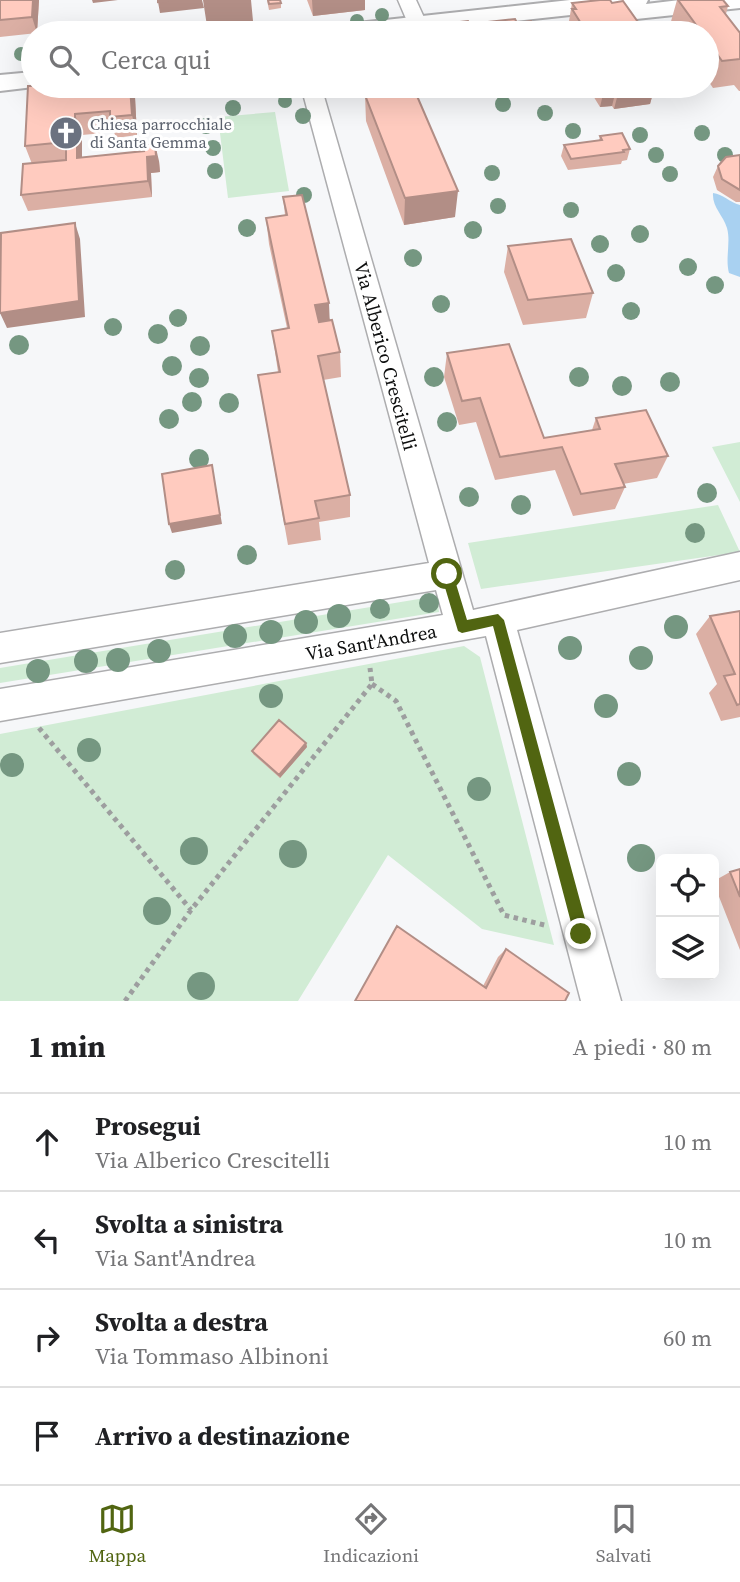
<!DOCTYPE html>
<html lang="it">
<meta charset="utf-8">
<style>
body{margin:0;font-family:"Source Serif 4",serif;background:#f6f6f6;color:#202124}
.controls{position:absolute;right:21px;bottom:21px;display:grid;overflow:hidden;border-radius:10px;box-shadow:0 7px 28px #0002}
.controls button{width:63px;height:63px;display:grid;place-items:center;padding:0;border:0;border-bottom:2px solid #e0e0e0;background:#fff;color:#202124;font:35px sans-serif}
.stop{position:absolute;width:21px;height:21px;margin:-16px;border:5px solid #516511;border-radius:50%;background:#fff}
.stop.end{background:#516511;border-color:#fff;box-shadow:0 2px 7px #0008}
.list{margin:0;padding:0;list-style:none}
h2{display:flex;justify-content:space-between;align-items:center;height:91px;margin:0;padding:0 28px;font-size:30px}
h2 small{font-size:23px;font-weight:400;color:#757577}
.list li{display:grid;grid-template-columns:46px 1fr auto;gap:21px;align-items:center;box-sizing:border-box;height:98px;padding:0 28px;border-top:2px solid #e0e0e0}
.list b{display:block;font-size:26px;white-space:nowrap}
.list p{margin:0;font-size:23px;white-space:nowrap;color:#757577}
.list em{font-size:23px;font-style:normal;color:#757577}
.icon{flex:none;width:38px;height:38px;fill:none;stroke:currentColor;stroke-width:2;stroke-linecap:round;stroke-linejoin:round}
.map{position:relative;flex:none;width:740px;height:1001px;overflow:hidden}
.search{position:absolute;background:#fff;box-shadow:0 7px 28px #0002;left:21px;right:21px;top:21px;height:77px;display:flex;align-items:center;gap:18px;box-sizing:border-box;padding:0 24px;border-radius:38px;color:#757577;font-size:26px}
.sheet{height:483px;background:#fff}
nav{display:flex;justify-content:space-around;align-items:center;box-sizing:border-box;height:98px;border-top:2px solid #e0e0e0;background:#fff;font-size:19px;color:#757577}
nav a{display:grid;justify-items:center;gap:4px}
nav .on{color:#516511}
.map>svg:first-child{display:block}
</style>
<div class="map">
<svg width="740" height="1001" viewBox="0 0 740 1001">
<rect width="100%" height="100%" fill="#f6f7f9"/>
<path fill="#d1ecd5" d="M207,86H280L281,90L209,98Z
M275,112L289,191L228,198L218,117Z
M740,442V502L712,447Z
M718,505L740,552L481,589L468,543Z
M437,596L439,612L0,683V668Z
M464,646L480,657L554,945L482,929L388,855L298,1001H0V734Z"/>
<path fill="#a9d1f1" d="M713,193C723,194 729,202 740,205V277L729,273C725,258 731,242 727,228C723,215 712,207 713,193Z"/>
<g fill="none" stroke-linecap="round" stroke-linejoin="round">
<defs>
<path id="street" d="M398,0H416L427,24L424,28H410Z
M301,86H321L473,610L740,552V580L517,630L621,1001H581L486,636L0,721V689L443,615L436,590L0,663V633L429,563Z"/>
<path id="secondary" d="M570,0H648L646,4L680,0H740V8L608,22L599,20L596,15L598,12L405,33H326L330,28L339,25Z
M33,72V86H42L0,91V75Z"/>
</defs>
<use href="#street" stroke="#adadaf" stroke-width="3"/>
<use href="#secondary" stroke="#adadaf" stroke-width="4"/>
<path stroke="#9d9e9f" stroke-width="5" stroke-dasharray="4.5 4.5" stroke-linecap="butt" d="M372,684L396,701L504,915L548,926
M39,728L191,910
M125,1001L191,910L372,684L370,668"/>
<use href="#street" fill="#fff" fill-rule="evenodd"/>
<use href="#secondary" fill="#fff" fill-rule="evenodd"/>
</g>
<g fill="#759781">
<circle cx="382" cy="15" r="7"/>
<circle cx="357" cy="21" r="7"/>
<circle cx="21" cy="54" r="7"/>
<circle cx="285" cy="101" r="7"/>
<circle cx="503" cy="104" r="8"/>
<circle cx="233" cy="108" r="8"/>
<circle cx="545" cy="113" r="8"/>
<circle cx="303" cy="116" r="8"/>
<circle cx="206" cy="126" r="8"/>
<circle cx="573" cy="131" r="8"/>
<circle cx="702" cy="133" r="8"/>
<circle cx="640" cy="135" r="8"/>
<circle cx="213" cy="148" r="8"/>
<circle cx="656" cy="155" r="8"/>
<circle cx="725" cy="155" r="8"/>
<circle cx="215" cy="171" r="8"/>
<circle cx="492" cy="173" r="8"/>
<circle cx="670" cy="174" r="8"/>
<circle cx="304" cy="195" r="8"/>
<circle cx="498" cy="206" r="8"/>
<circle cx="571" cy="210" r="8"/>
<circle cx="247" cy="228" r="9"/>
<circle cx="473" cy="230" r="9"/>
<circle cx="640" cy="234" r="9"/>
<circle cx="600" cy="244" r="9"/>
<circle cx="413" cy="258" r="9"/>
<circle cx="688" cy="267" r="9"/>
<circle cx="616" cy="273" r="9"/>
<circle cx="715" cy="285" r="9"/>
<circle cx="441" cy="304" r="9"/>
<circle cx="631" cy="311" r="9"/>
<circle cx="178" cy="318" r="9"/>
<circle cx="113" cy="327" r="9"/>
<circle cx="158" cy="334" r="10"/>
<circle cx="19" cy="345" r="10"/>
<circle cx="200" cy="346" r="10"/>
<circle cx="172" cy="366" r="10"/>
<circle cx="434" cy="377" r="10"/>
<circle cx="579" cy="377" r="10"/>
<circle cx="199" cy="378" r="10"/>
<circle cx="670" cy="382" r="10"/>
<circle cx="622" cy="386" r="10"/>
<circle cx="192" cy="402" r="10"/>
<circle cx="229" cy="403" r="10"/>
<circle cx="169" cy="419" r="10"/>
<circle cx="447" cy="422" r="10"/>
<circle cx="199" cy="459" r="10"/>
<circle cx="707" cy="493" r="10"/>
<circle cx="469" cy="497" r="10"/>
<circle cx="521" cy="505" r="10"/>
<circle cx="695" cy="533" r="10"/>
<circle cx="247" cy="555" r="10"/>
<circle cx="175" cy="570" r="10"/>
<circle cx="429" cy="603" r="10"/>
<circle cx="380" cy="609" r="10"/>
<circle cx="339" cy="616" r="12"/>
<circle cx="306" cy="622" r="12"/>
<circle cx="676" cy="627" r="12"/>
<circle cx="271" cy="632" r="12"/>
<circle cx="235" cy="636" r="12"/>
<circle cx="570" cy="648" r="12"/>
<circle cx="159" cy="651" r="12"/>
<circle cx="641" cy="658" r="12"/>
<circle cx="118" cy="660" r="12"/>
<circle cx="86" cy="661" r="12"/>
<circle cx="38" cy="671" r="12"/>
<circle cx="271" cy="696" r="12"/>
<circle cx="606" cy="706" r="12"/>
<circle cx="89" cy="750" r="12"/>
<circle cx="12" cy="765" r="12"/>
<circle cx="629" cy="774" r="12"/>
<circle cx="479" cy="789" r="12"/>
<circle cx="194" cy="851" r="14"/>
<circle cx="293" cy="854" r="14"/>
<circle cx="641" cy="858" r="14"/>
<circle cx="157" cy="911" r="14"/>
<circle cx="201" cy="986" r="14"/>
</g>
<path fill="#dbafa4" d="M0,0H39L37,33L0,37Z
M267,0L281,3V8L269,10Z
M307,0H365V10L313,16Z
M677,0H723L728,6L726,14L740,33V91H739L734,85L713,88L707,79V33H675L670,25Z
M572,3H612L645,33H567Z
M35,86H132L135,97L137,135L116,138L114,132L82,135V158L159,161L160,172L151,173L152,197L28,211L21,195L32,164L25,146Z
M587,86H655L650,104L614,109L612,106L600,107Z
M365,95L455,217L404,225L366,121Z
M600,136L630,149L627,160L622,161L621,164L568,170L561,156L564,145L599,141Z
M740,155V202H736L717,190L713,177L718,166Z
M283,197L330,320L340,352L341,377L323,380L350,495V517L319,522L321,540L288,545L262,399L278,372L272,331L287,328L269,244L266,218L285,215Z
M508,246L593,293L586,318L523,325L504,272Z
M447,353L544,438L592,430L596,418L668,456L657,478L623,484L625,487L615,509L573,516L555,470L495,480L476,422L459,425L444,377Z
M740,611V717L721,721L709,693L717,684L696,634L710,616Z
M306,743L307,747L280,778L253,754L252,751Z
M740,869V950L714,884V881L730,872Z
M506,949L565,1001H355L483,986L498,957Z"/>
<path fill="#b28e86" d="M33,0H39L37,33L32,17Z
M92,0H118L93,3Z
M174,0H202L204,8L160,13L158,2Z
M203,0H251L253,21L207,26Z
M312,0H365V10L313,16Z
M130,86H132L135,97L137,135L132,115Z
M605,86H617L612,106L600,107Z
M620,86H655L650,104L614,109Z
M75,114L82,135V161L75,141Z
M155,144L159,161L160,172L151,173L152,197L148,181L147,157Z
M77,145L82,161L77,158Z
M458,191L455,217L404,225L405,198Z
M75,223L80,239L85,317L7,328L0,313Z
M329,303L330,328L316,330L315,305Z
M212,465L222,524L172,533L169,524Z
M306,743L307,747L280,778L279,775Z"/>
<path fill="#ffcbbf" stroke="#b28e86" stroke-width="2" d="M0,0H33L32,17L0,20Z
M158,0H174L158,2Z
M268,0H280L281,3L269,4Z
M600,0H610L612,3L623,1L645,32L633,33H587L572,9H576L572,3Z
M678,0H723L728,6L720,7L740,33V59L722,61L707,40V33H702Z
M515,19L517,23L531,21L538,33H373V32L468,21L470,24Z
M28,86H130L132,115L110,117V111L75,114V141L25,146Z
M414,89L458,191L405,198L365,95Z
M622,133L630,149L623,150L624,152L571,159L564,145L602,140L600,136Z
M155,144L156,156L147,157L148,181L21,195L23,164L66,160V146L77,145V158L144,151L143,146Z
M740,155V190L722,179L718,166L726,157Z
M302,195L329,303L315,305L319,322L332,320L340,352L318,356L350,495L315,501L319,518L285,524L258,375L280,372L272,331L289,328L266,218L287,215L283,197Z
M75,223L79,301L0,313L1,233Z
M571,239L593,293L528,300L508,246Z
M509,344L544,438L600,429L596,418L646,410L668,456L615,464L625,487L581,494L562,447L500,457L480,398L462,401L447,353Z
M212,465L220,515L169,524L162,474Z
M740,611V704L737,705L724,676L735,674L710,616Z
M279,720L306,743L279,775L252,751Z
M740,869V897L730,872Z
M397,926L486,988L506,949L569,993L565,1001H355Z"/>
<path fill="#516511" d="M447,569L453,574L467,620L498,614L504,620L589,934L587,940L581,942L576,940L574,934L493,626L462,633L458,631L441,574Z"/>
<defs>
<symbol id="church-disc" viewBox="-11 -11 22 22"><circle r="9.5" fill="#6b7280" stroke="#fff"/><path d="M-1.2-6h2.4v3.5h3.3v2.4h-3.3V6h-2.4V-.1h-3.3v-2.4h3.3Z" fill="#fff"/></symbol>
</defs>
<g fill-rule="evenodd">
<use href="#church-disc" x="47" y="114" width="38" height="38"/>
</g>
<g text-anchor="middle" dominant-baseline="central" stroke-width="6" stroke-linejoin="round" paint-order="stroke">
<g font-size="16" fill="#5b616d" stroke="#fff" text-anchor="start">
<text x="90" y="124">Chiesa parrocchiale<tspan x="90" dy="18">di Santa Gemma</tspan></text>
</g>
<g font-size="19" fill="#0d0e0e" stroke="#fff">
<text transform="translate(386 356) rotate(75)">Via Alberico Crescitelli</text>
<text transform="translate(371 642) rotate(-10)">Via Sant'Andrea</text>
</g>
</g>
</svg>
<div class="controls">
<button><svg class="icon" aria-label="locate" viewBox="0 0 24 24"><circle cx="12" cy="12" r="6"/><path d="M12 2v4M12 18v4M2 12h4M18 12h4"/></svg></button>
<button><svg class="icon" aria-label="layers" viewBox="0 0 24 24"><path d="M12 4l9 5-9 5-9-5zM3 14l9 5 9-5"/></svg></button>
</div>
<div class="stop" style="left:447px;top:574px"></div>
<div class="stop end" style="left:581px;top:934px"></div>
<div class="search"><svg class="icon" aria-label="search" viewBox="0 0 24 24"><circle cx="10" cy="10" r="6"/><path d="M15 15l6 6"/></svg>Cerca qui</div>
</div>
<section class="sheet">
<h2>1 min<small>A piedi · 80 m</small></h2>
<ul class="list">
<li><svg class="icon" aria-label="ahead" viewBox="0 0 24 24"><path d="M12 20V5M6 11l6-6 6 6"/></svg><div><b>Prosegui</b><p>Via Alberico Crescitelli</p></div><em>10 m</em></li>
<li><svg class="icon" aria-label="left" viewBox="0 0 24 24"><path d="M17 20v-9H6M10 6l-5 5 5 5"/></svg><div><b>Svolta a sinistra</b><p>Via Sant'Andrea</p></div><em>10 m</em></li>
<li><svg class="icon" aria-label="right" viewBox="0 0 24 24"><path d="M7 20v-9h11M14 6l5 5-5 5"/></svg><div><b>Svolta a destra</b><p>Via Tommaso Albinoni</p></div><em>60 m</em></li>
<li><svg class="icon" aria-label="arrive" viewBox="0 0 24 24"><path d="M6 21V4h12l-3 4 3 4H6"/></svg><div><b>Arrivo a destinazione</b></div></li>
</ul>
</section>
<nav>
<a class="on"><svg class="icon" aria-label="map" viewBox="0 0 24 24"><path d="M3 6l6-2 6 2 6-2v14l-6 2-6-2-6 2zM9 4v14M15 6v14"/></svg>Mappa</a>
<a><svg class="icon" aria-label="directions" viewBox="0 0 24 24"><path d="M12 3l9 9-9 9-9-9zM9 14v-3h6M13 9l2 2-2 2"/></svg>Indicazioni</a>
<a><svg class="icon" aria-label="saved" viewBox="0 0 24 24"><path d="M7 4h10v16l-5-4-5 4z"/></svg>Salvati</a>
</nav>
